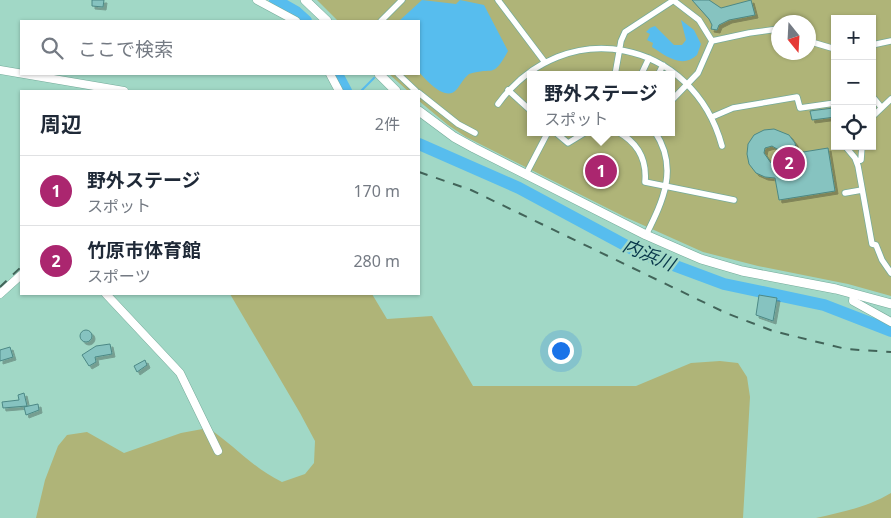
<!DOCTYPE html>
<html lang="ja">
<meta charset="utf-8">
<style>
body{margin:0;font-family:"Noto Sans","Noto Sans JP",sans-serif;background:#f2f2f3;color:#1f2937}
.controls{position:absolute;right:15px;top:15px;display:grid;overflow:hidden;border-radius:0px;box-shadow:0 1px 4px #0004}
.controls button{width:45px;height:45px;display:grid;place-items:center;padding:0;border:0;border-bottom:1px solid #e0e1e3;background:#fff;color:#1f2937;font:25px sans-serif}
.compass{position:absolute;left:771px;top:15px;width:45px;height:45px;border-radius:50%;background:#fff;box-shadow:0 1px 4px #0004;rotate:162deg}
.you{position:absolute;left:560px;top:350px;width:18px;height:18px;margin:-12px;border:4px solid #fff;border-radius:50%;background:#1a73e8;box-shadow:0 0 0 8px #1a73e833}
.badge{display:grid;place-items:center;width:32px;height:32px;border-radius:50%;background:#ab266f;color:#fff;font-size:16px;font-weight:700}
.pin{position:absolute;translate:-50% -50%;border:2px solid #fff;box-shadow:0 1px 5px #0006}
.popup{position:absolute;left:527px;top:71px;width:148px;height:65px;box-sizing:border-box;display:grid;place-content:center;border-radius:0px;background:#fff;filter:drop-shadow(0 1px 4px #0005);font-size:16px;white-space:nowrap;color:#747a83}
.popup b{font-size:19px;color:#1f2937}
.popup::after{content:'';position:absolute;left:50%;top:100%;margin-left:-10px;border:10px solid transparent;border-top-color:#fff}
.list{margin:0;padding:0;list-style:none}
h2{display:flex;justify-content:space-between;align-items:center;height:65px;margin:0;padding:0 20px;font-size:21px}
h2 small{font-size:16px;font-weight:400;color:#747a83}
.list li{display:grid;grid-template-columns:32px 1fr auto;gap:15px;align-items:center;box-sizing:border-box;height:70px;padding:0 20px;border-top:1px solid #e0e1e3}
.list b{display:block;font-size:19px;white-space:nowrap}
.list p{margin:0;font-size:16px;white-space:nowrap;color:#747a83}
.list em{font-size:16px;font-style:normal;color:#747a83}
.icon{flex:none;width:28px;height:28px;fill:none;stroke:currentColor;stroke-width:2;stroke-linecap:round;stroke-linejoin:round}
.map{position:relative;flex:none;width:891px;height:518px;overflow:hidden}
.search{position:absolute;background:#fff;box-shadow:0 1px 4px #0004;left:20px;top:20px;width:400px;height:55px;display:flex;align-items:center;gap:12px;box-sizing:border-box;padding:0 18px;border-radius:0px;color:#747a83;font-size:19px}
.panel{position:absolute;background:#fff;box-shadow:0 1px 4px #0004;left:20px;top:90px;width:400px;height:205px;border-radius:0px}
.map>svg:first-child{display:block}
</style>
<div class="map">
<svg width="891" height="518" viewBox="0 0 891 518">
<defs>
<filter id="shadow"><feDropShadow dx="3" dy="3" stdDeviation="0" flood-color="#0004"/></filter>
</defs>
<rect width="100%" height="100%" fill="#a1d8c6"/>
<path fill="#afb478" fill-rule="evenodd" d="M317,0H891V296L848,284L758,266L703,252L625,217L466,137L448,125L419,101V91H408L389,74H419V21H338ZM835,19H872V146H835ZM778,22H808V52H778ZM531,75H671V132H531Z
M230,294H372L387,319L432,316L473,386H636L691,363L720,361L738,363L747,377L750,397L743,518H36L45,480L58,446L67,435L87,432L124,453L181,433L208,428C234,445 254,469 282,482L305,474L314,463L315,441L300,413Z
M891,493V518H816C842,512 868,507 891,493Z"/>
<path fill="#57bdee" d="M422,0L456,4L460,0L484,5L508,51C492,80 494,66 469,74C463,79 461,84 457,89C446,103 426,80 419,72V21H399Z
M681,20L694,30L701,44L697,55C682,69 666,56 652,47L653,43L647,40L650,34L646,32L650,28L655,26L674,45H682L686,40Z"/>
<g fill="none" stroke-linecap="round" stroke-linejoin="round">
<path stroke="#57bdee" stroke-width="2" d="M361,91L374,78"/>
<path stroke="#57bdee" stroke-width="12" d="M275,0L296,12L306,21
M337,74L346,91
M419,144L519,188L638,252L724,284L824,305L891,331"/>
</g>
<path fill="#86c3c0" stroke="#4c8885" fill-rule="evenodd" filter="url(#shadow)" d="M92,0H104L103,7L92,6Z
M692,0H709L721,8L751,0L755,15L729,20L719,25L717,30L711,29L712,25L709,19Z
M833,108L835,117L812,120L810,111Z
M774,129L789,135L795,143L797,153L828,148L835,191L779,200L775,178L765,177L756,173L749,164L747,154L748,144L754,135L764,130ZM772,146L782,152L771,163L764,153L765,148Z
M603,162L608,165L612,175L607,180L599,176L596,178L588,165Z
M759,295L777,298L773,321L756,315Z
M80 336a6 6 0 1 1 12 0a6 6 0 1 1-12 0Z
M110,344L112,354L95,357L96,362L89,366L82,355L96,346Z
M10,347L13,357L0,361V350Z
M145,360L147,365L137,372L134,366Z
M24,393L27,406L3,408L2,402L19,400L18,395Z
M38,404L39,410L26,415L24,407Z"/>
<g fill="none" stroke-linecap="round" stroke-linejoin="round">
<defs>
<path id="pedestrian" d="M498,0L544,61
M673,0L699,20L712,41
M381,21L402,0
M808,41L835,49
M872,45L891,41
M398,74L416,91
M615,75L621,41L625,32L674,0
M641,75L649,58
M658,75L663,65
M508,90L531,111
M419,93L458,124L475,133
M872,96L881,107
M671,101L698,73L712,41L749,33L778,29
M498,104C565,13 693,39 722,146
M712,117L733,108L797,97L800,108L835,103
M872,117L891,99
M555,132L568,143L586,132
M618,132C638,143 647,160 645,182L734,200
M845,146L855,158L858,166L872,244L876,245L882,260L891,273
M857,161L861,160L862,146
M526,174L548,132
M845,193L862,190
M646,235C663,201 679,168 655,132"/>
<path id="minor" d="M257,0L296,21
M0,70L124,91
M330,74L339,91
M0,294L21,275
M106,294L180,373L218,451
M854,294L853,301L891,322"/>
<path id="tertiary" d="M305,0L327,21
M379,74L396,91
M419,111L454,137L474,148L646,235L701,259L742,271L836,289L891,304"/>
</defs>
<use href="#pedestrian" stroke="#75ab9a" stroke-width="7"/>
<use href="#minor" stroke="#75ab9a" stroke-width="9"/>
<use href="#tertiary" stroke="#75ab9a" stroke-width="10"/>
<use href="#pedestrian" stroke="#fff" stroke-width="5.5"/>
<use href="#minor" stroke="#fff" stroke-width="8"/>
<use href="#tertiary" stroke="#fff" stroke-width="9"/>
<path stroke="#426459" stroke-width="2" stroke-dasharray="9 9" stroke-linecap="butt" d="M419,172L471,190L726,313L773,331L846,349L891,352
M0,287L21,267"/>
</g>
<g text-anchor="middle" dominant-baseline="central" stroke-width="5" stroke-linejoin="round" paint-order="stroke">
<g font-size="18" font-style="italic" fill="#07364a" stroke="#a1d8c6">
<text transform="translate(649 254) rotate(23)">内浜川</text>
</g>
</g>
</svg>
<div class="controls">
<button>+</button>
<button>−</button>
<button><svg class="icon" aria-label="locate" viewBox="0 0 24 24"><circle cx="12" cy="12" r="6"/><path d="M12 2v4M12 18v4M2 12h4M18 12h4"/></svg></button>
</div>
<svg class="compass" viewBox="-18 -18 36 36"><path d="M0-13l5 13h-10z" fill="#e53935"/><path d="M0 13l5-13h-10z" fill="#747a83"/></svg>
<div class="you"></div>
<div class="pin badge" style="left:601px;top:171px">1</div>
<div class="popup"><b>野外ステージ</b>スポット</div>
<div class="pin badge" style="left:789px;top:163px">2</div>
<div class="search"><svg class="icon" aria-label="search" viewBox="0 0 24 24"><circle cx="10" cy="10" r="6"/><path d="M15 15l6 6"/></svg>ここで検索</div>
<section class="panel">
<h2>周辺<small>2件</small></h2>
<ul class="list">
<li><span class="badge">1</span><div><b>野外ステージ</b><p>スポット</p></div><em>170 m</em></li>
<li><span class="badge">2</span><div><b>竹原市体育館</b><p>スポーツ</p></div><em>280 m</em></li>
</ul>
</section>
</div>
